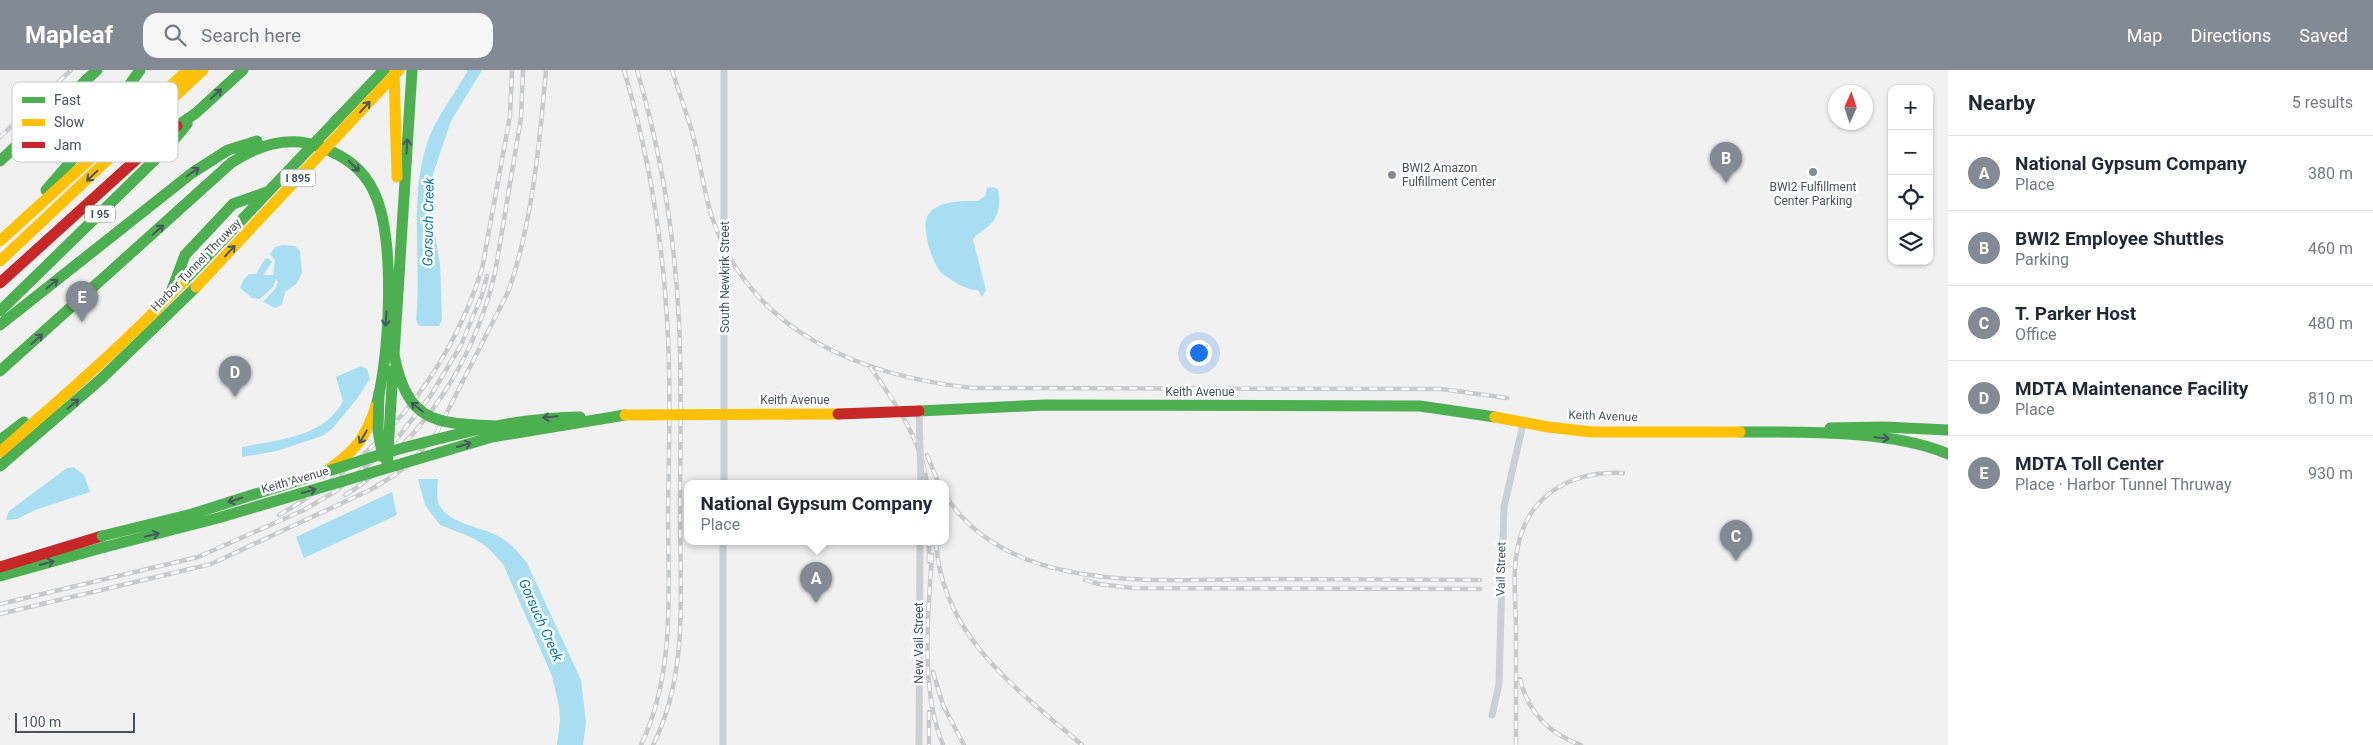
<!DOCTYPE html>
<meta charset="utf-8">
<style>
body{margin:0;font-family:Roboto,sans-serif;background:#f6f6f7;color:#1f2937}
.controls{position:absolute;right:15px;top:15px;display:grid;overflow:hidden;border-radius:10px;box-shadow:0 1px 4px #0004}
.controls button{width:45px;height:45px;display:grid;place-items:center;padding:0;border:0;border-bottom:1px solid #e0e1e3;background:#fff;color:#1f2937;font:25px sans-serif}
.compass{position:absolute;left:1828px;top:15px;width:45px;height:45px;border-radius:50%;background:#fff;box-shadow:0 1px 4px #0004;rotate:3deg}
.scale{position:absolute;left:15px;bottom:12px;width:120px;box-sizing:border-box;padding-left:5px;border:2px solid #475360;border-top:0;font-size:14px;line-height:18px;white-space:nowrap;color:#475360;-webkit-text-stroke:4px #fff;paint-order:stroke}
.you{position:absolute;left:1198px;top:282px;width:18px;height:18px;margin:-12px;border:4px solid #fff;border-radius:50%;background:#1a73e8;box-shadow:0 0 0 8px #1a73e833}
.badge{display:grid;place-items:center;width:32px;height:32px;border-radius:50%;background:#838a93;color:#fff;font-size:16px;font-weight:700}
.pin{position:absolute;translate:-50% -41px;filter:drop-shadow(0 1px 2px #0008)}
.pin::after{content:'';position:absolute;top:26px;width:18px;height:15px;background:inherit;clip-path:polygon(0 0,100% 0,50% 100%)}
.popup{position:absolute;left:684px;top:410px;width:265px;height:65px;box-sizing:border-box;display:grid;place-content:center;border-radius:10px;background:#fff;filter:drop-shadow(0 1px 4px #0005);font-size:16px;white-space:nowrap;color:#747a83}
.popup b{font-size:19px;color:#1f2937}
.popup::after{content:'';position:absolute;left:50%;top:100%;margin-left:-10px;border:10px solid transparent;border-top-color:#fff}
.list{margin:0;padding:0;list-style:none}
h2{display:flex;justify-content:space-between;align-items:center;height:65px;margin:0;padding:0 20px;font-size:21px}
h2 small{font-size:16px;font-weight:400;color:#747a83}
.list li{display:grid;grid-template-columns:32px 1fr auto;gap:15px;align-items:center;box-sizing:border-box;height:75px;padding:0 20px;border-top:1px solid #e0e1e3}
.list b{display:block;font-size:19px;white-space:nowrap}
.list p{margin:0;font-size:16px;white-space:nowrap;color:#747a83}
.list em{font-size:16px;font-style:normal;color:#747a83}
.icon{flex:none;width:28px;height:28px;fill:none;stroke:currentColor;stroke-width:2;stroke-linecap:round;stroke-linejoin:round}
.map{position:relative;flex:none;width:1948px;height:675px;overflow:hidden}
header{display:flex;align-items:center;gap:30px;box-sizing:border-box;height:70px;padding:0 25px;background:#838a93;color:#fff}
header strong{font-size:24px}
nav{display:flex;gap:28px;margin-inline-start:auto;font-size:18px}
.search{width:350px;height:45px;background:#f6f6f7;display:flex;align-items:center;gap:12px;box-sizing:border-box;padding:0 18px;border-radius:15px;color:#747a83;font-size:19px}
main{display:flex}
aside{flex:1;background:#fff}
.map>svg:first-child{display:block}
</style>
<header>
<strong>Mapleaf</strong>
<div class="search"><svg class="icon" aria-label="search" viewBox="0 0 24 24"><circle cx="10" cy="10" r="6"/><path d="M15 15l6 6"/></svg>Search here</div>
<nav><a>Map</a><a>Directions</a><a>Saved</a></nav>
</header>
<main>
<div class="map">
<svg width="1948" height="675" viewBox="0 0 1948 675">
<rect width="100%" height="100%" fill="#f2f1f1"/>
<path fill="#a7def2" d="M468,0H482L451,51L433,104L431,142L440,194L442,250L439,256H419L416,250C422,193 409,132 426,77C434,49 454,26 468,0Z
M993,117L998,119C1001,136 999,149 985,159C980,163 976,164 973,170L986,220L982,227L978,220C966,220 954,212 944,205C933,198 920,156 928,145C938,130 963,131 978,131L985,126L987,118Z
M283,175L295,176L300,181L302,203L297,213L285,222L282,235L275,238L263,232L275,219L278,212L276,209L273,217L260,229L252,228L240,218L244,209L249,204H256L265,189L268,188L272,192L263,205H273L275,190L270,184L275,177Z
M361,296L367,299L370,309L356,330L332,359L322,366L277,381L242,387V377C277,370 325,367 343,331L336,307Z
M74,397L84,405L90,422L35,440L17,449L6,450L9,441L67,398Z
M418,409H438C438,419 435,427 440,436C451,455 480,456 498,466C510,472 518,482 527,493L581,610L586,653L583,675H557L560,651L559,635L552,606L503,494L487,477L473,468L440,455L425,435Z
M392,422L397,445L304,488L296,467Z"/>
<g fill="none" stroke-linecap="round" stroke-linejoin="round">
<path stroke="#cdd0d2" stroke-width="7" d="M724,414V0
M1492,645L1499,614L1504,437L1523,354
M723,675V472
M919,675L920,472"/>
<path stroke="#4caf50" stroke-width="11" d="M177,56L196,43L243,0
M0,91L97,0
M46,120L93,66L140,0
M183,212L269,121
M171,222L185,185L233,134L267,122
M0,241L170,75L187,54
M0,255L192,103L228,80L257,71
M394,285L412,0
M0,301L231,93C258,75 289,65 321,77C344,86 363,98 374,122C396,168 390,287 376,336
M919,341L1045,335L1420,336L1495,347
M1830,358L1884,357L1948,360
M1740,362C1802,362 1892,360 1948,384
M0,370L24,352
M0,396L101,309L196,217
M0,506L105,477"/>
<path stroke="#ffc107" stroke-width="11" d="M394,0L397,107
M0,171L188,0
M0,191L203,0
M1495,347L1548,357L1592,362H1740
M0,382C63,327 126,273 183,212
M328,400C355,381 366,368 376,336"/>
<path stroke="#c62828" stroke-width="11" d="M0,213L160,68L177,56
M0,497L102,466"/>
<defs>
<path id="rail" d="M624,0C648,82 662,164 667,249C671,313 669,377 668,441C668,520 676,602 641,675
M637,0C661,82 675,167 679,252C682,317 680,381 680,445C680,522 689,604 653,675
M672,0C679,23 688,46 694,69C701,96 704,124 713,150C752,263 862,306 972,318L1441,319L1507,328
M0,67L71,0
M870,297C895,332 922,371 927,414
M927,385L939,414
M345,425C365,414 381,398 397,381C446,331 479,271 495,203L521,48L523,0
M945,425C1010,527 1162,509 1267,509C1338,509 1409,510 1480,510
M279,445C378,388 447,309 482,199L510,46L512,0
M936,472C942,567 1016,618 1082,675
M932,485C928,544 920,619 943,675
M929,492V472
M1085,510L1099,514L1132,518L1480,519
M0,534L198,487L304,440L336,421L374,390L399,366L431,325L461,275L482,225L487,206
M0,544L211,494L370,420L393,406L406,397L435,366L508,222C532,156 540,70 546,0
M933,602L943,635L964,675
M1520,609C1528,642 1549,664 1581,675
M929,642V675
M1516,675C1516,637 1516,599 1516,560C1516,533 1512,503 1518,476C1529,423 1573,401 1623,403"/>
</defs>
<use href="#rail" stroke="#c7c9cb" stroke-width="4.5"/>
<use href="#rail" stroke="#fff" stroke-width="2.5" stroke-dasharray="8" stroke-linecap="butt"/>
<path stroke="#cdd0d2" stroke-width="7" d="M919,341L921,414"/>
<path stroke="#4caf50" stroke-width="11" d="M269,121L384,0
M394,285C408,353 434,353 496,356
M379,323L378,361L383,387
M388,382C452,365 514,348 580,347
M387,397L393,300
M102,466L192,444L382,384
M105,477L218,448L492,367L625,345"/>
<path stroke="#ffc107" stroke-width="11" d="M196,217L399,0
M625,345L838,344"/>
<path stroke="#c62828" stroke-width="11" d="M838,344L919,341"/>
</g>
<defs><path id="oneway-shaft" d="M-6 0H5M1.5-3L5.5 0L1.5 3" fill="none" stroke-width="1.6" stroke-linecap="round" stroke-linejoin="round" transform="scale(1.25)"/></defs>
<g stroke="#47585f">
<use href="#oneway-shaft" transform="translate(216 24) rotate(-42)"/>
<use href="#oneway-shaft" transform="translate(365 37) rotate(-47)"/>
<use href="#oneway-shaft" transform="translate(407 76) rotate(-86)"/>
<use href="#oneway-shaft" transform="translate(354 96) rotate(45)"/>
<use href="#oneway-shaft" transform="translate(193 102) rotate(-35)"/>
<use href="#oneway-shaft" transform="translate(92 106) rotate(136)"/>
<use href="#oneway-shaft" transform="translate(158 160) rotate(-42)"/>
<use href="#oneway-shaft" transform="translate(230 181) rotate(-47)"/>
<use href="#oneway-shaft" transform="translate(52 214) rotate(-39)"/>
<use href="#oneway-shaft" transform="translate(386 249) rotate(94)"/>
<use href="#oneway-shaft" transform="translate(37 269) rotate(-42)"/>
<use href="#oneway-shaft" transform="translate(73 334) rotate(-41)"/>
<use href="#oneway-shaft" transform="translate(417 337) rotate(-141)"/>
<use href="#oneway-shaft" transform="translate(550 347) rotate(175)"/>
<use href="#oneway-shaft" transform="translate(363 367) rotate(120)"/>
<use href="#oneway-shaft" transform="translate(1882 368) rotate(5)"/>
<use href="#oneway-shaft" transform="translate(464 375) rotate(-16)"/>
<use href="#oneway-shaft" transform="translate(309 421) rotate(-16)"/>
<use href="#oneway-shaft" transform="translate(235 430) rotate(162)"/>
<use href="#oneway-shaft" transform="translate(152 465) rotate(-14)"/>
<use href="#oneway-shaft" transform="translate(47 493) rotate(-16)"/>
</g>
<g fill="#838a93" stroke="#fff" stroke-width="2">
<circle cx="1813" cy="102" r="5"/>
<circle cx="1392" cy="105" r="5"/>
</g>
<g text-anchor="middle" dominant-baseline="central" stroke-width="5" stroke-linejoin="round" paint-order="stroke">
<g fill="#fff" stroke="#7e8790" stroke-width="1">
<rect x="280.5" y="99.5" width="35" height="17" rx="4"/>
<rect x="85" y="135.5" width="30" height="17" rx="4"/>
</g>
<g font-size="11" font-weight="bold" fill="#475360">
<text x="298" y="108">I 895</text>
<text x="100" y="144">I 95</text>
</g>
<g font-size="12" fill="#475360" stroke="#fff" text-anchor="start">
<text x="1402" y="98">BWI2 Amazon<tspan x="1402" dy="14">Fulfillment Center</tspan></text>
<text x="1813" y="117" text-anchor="middle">BWI2 Fulfillment<tspan x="1813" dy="14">Center Parking</tspan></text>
</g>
<g font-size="12" fill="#475360" stroke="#fff">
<text transform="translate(196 195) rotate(-46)">Harbor Tunnel Thruway</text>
<text transform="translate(725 207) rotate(-90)">South Newkirk Street</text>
<text x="1200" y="322">Keith Avenue</text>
<text x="795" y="330">Keith Avenue</text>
<text transform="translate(1603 346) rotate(2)">Keith Avenue</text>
<text transform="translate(295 410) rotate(-16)">Keith Avenue</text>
<text transform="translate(1501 499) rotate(-89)">Vail Street</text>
<text transform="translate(919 573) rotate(-90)">New Vail Street</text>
</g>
<g font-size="14" font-style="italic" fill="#047ca6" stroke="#fff">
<text transform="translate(428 152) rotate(-89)">Gorsuch Creek</text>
<text transform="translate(541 550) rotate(66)">Gorsuch Creek</text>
</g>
</g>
<rect x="12" y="12" width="166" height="80" rx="8" fill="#fff" stroke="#c8cbcf" stroke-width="1"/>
<rect x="22" y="27" width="23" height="6" fill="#4caf50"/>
<rect x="22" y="49" width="23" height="7" fill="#ffc107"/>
<rect x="22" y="72" width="23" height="6" fill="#c62828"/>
<g font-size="14" fill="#475360">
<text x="54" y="35">Fast</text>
<text x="54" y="57">Slow</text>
<text x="54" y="80">Jam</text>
</g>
</svg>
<div class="controls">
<button>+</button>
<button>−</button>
<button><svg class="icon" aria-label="locate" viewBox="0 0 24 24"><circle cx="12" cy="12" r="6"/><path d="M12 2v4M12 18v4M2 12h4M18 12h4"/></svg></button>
<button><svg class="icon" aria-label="layers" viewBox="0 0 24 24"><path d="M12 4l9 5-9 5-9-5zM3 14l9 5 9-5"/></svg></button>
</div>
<svg class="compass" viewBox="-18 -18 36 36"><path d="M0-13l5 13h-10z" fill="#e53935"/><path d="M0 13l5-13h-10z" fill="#747a83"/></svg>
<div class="scale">100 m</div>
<div class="you"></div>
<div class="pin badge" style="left:816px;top:533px">A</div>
<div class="popup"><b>National Gypsum Company</b>Place</div>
<div class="pin badge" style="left:1726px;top:113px">B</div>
<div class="pin badge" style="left:1736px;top:491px">C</div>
<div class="pin badge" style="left:235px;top:327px">D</div>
<div class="pin badge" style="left:82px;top:252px">E</div>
</div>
<aside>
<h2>Nearby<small>5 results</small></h2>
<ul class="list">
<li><span class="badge">A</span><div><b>National Gypsum Company</b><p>Place</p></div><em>380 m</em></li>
<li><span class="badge">B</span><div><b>BWI2 Employee Shuttles</b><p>Parking</p></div><em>460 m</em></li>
<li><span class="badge">C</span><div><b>T. Parker Host</b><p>Office</p></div><em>480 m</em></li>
<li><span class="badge">D</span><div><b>MDTA Maintenance Facility</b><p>Place</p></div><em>810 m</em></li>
<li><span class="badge">E</span><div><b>MDTA Toll Center</b><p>Place · Harbor Tunnel Thruway</p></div><em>930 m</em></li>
</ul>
</aside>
</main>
